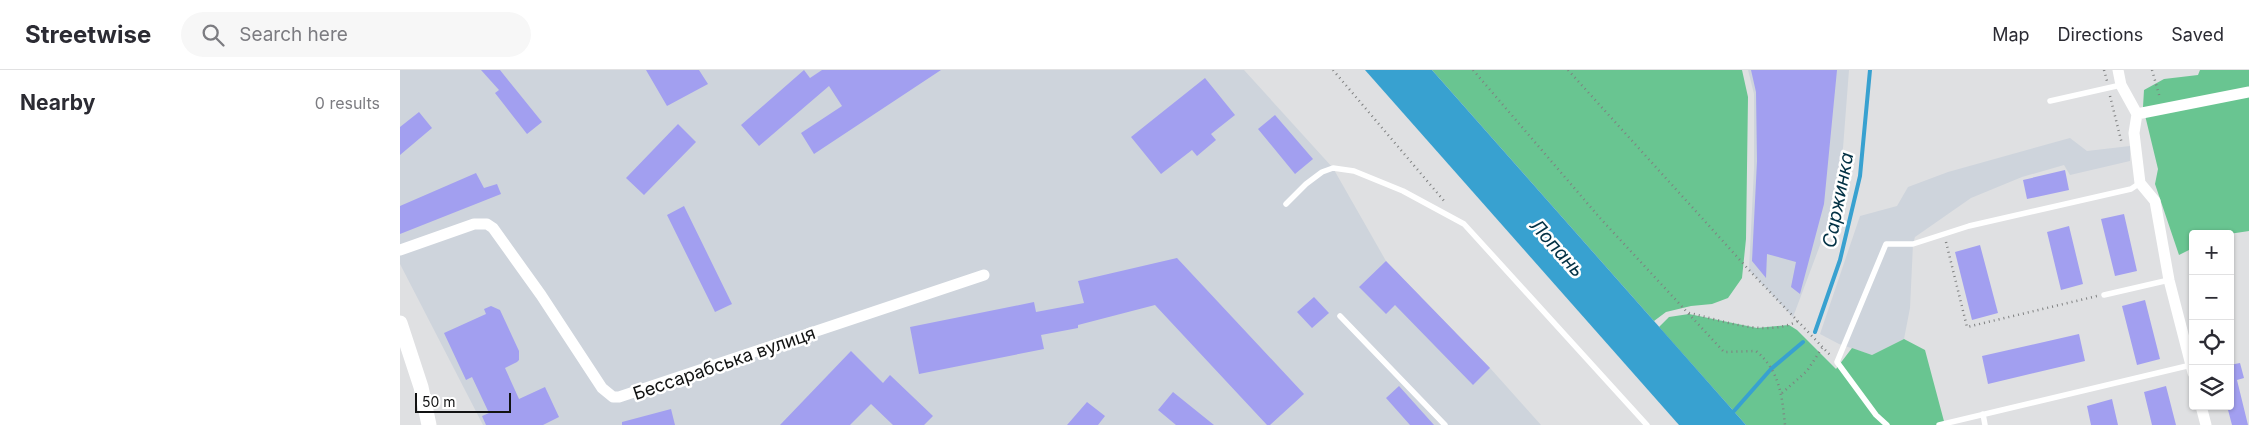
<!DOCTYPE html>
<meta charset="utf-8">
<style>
body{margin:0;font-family:Inter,sans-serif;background:#f7f7f7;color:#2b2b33}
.controls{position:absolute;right:15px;bottom:15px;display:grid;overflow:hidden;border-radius:5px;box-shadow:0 1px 4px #0004}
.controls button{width:45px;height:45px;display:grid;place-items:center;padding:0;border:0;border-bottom:1px solid #e1e1e2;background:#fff;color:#2b2b33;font:25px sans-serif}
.scale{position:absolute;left:15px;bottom:12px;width:96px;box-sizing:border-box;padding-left:5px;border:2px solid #121313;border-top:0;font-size:14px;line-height:18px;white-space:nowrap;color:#121313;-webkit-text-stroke:4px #fff;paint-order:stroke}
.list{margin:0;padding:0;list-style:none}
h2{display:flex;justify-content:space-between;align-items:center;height:65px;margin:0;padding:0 20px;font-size:21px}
h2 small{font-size:16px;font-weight:400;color:#7c7c81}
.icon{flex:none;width:28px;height:28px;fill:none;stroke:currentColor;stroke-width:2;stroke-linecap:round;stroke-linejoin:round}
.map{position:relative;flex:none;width:1849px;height:355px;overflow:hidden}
header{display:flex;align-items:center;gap:30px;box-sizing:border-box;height:70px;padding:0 25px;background:#fff;border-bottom:1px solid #e1e1e2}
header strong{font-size:24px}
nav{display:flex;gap:28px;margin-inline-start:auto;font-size:18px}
.search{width:350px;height:45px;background:#f7f7f7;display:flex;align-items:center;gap:12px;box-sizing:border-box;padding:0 18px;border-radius:28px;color:#7c7c81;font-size:19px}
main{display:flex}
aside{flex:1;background:#fff}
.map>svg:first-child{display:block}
</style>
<header>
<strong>Streetwise</strong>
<div class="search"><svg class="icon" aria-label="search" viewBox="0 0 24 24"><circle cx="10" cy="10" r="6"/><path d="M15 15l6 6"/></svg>Search here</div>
<nav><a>Map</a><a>Directions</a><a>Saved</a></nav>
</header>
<main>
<aside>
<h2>Nearby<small>0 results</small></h2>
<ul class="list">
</ul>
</aside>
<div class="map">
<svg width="1849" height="355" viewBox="0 0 1849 355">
<rect width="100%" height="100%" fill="#dfe0e2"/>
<path fill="#ced4dc" d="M0,0H844L933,98L986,191L1090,298L1141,355H83L0,194Z
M1348,0H1449L1443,78L1431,146L1393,247L1349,200L1354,99V24Z
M1670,68L1687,81L1730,76V91L1670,105L1664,95L1622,107L1571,128L1515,167L1513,174L1510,238L1504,269L1472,285L1439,274L1420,264L1460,146L1497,136L1508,117L1548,102Z"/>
<path fill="#69c591" d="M1032,0H1342L1348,27L1346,169L1342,208L1328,228L1312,234L1291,236L1266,242L1254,251Z
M1800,0H1849V161L1829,164H1793V178L1779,185L1755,114L1758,99L1743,37L1744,20L1764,9L1798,5Z
M1289,244L1357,258L1389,255L1397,260L1436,299L1452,278L1472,285L1504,269L1525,280L1545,355H1346L1259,257L1269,247Z"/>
<path fill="#38a1d0" d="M965,0H1032L1346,355H1279Z"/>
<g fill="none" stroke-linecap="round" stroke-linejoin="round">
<path stroke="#38a1d0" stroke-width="4" d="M1415,262L1440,190L1460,106L1470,0
M1334,341L1371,299L1403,272"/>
</g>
<path fill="#a29ff0" d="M81,0H100L142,52L127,64L95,23L99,20Z
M246,0H299L308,14L267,36Z
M404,0L410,8L422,0H541L414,84L401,63L442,36L429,16L359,76L341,55Z
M1351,0H1437L1424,134L1400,224L1391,217L1396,192L1367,184L1366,208L1352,191L1357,91L1356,22Z
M805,8L835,45L811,64L816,70L797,86L792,80L761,104L731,67Z
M19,42L32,58L0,85V57Z
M875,45L913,89L895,104L858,59Z
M278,54L296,72L244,125L226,108Z
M1665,100L1669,120L1627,129L1623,110Z
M76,103L84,118L97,114L101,124L0,164V136Z
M284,136L332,234L315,242L267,145Z
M1724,144L1737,201L1715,206L1701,149Z
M1669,156L1683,214L1661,220L1647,162Z
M1580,175L1598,243L1572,250L1555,182Z
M777,188L904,324L870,355H867L755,235L678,255V258L641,265L644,279L519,304L510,257L634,232L636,242L684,233L678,211Z
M986,191L1090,298L1073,315L995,235L986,244L959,217Z
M914,227L929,243L912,258L897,242Z
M1745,230L1760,289L1737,295L1722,236Z
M91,236L100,240L119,281V290L117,292L105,298L119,329L145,317L159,347L143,355H86L82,346L89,343L72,307L66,310L44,263L86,244L84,239Z
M1679,264L1685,291L1588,314L1582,286Z
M451,281L483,313L490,305L533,346L524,355H493L471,334L450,355H380Z
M1840,293L1844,308L1837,310L1848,355H1832L1827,336H1830V295Z
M999,316L1034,355H1010L986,328Z
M1766,316L1776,355H1752L1744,322Z
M773,322L814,355H776L758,340Z
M1712,329L1718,355H1691L1687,336Z
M687,332L705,346L698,355H667Z
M271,339L275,355H222V352Z"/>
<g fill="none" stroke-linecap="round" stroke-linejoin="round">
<path stroke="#7f8081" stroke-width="2.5" stroke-dasharray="1 4" stroke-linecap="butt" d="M933,0L1045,132
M1073,0L1200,148L1324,282L1356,281C1380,301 1382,326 1385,355
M1168,0L1349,200L1431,286
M1704,0L1707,11
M1752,0L1760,28
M1710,26L1722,74
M1546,172L1567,257L1697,226
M1289,243C1322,250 1365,268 1398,251
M1382,323L1407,301L1422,278"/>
<path stroke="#fff" stroke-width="5.5" d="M1650,31L1721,15
M886,134L906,114L922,102L933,98L954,101L1003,121L1064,154L1247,355
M1704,225L1769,210
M940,246L1045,355
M1583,344L1585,355
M1487,355L1476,345L1437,292L1486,174H1513L1569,156L1731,119L1740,113
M1539,355L1791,295"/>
<path stroke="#fff" stroke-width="11" d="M1718,0L1721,15L1737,44L1734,63L1740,113L1755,131L1769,210L1793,303
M1737,44L1849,22
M0,180L74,154H87L93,158L141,225L202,318L213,327H219L584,205
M1801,336L1806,355"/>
<path stroke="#fff" stroke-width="15" d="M0,253L21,317L29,355"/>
</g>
<g text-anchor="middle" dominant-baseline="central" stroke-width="5" stroke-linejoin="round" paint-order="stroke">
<g font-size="18" fill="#121313" stroke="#fff">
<text transform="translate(324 293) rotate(-19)">Бессарабська вулиця</text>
</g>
<g font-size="19" font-style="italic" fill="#023144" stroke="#fff">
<text transform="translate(1438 130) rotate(-79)">Саржинка</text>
<text transform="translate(1157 178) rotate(48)">Лопань</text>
</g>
</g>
</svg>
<div class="controls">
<button>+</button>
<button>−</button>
<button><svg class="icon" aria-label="locate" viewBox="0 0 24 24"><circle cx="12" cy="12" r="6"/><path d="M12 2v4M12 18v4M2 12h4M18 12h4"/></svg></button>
<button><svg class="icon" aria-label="layers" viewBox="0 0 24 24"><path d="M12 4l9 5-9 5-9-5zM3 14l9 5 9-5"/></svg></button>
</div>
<div class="scale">50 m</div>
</div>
</main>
